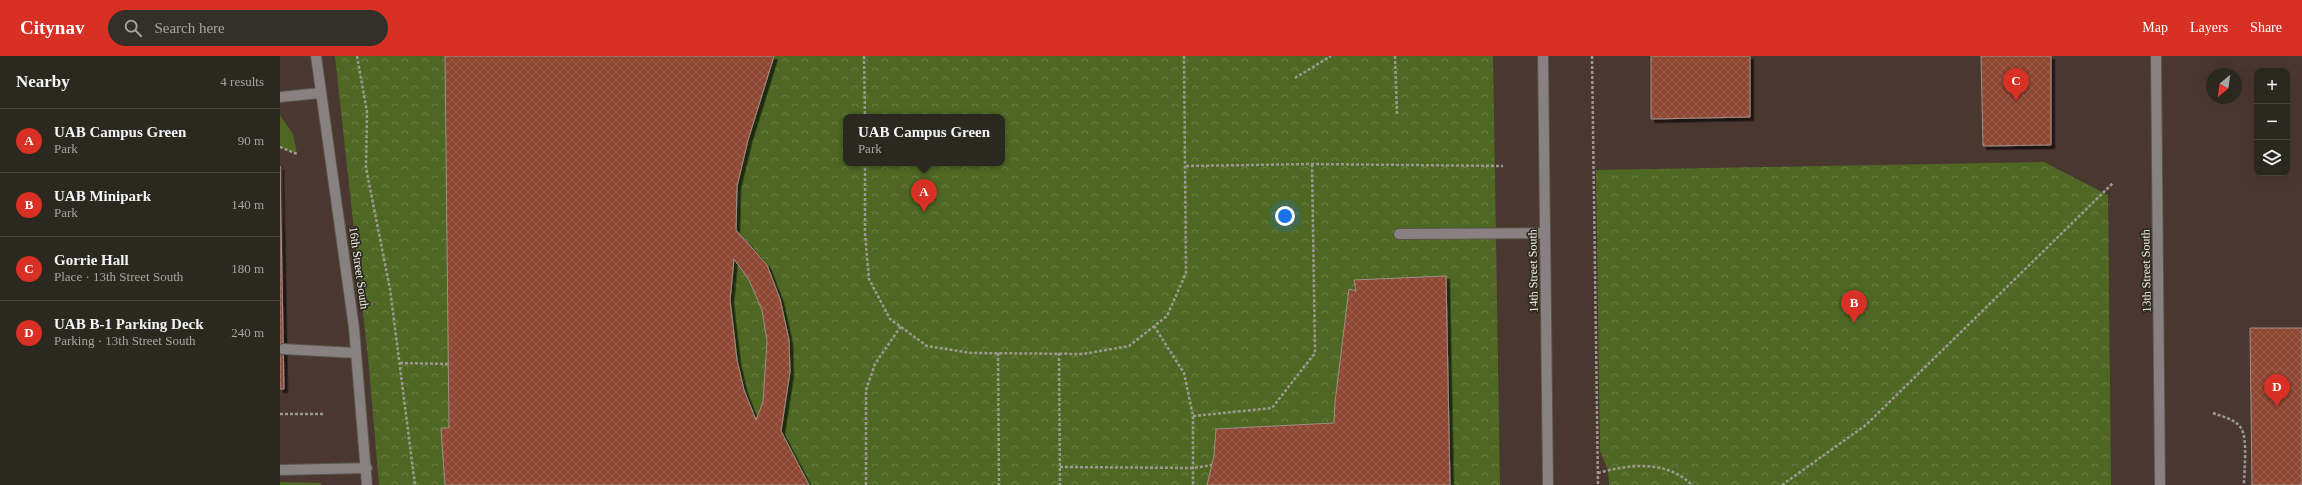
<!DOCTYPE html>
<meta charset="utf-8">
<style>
body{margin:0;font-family:Georgia,serif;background:#323028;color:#f1f3f6}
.controls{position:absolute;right:12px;top:12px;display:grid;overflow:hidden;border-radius:8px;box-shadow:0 4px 16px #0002}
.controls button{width:36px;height:36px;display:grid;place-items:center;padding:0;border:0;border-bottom:1px solid #46443d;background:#2a281f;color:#f1f3f6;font:20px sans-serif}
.compass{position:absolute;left:1926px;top:12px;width:36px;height:36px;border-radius:50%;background:#2a281f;box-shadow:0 4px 16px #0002;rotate:209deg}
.you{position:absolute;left:1005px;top:160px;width:14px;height:14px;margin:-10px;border:3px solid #fff;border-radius:50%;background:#1a73e8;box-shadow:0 0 0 6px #1a73e833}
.badge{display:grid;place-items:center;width:26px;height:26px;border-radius:50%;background:#d93025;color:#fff;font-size:13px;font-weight:700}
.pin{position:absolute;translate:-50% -33px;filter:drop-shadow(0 1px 2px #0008)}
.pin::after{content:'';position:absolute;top:21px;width:14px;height:12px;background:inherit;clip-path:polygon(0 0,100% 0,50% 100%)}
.popup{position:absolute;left:563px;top:58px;width:162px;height:52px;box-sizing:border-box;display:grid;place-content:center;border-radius:8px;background:#2a281f;filter:drop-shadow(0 1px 3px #0005);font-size:13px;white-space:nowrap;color:#a5a6a4}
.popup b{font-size:15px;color:#f1f3f6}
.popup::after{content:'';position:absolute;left:50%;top:100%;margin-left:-8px;border:8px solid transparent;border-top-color:#2a281f}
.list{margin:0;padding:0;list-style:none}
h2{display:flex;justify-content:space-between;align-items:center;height:52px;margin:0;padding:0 16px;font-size:17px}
h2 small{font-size:13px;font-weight:400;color:#a5a6a4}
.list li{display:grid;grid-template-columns:26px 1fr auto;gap:12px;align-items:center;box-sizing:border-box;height:64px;padding:0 16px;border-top:1px solid #46443d}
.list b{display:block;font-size:15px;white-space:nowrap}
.list p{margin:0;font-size:13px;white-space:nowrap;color:#a5a6a4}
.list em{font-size:13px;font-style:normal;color:#a5a6a4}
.icon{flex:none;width:22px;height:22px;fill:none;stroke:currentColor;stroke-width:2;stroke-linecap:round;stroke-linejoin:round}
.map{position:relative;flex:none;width:2022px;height:429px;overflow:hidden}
header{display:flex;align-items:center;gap:24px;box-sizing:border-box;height:56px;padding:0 20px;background:#d93025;color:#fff}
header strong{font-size:19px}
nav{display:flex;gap:22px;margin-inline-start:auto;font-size:14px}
.search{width:280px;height:36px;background:#323028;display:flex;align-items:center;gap:10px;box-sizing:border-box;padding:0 14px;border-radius:22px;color:#a5a6a4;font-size:15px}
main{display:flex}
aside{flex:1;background:#2a281f}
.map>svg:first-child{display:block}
</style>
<header>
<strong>Citynav</strong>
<div class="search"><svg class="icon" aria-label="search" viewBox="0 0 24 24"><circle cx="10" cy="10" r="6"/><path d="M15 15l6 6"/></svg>Search here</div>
<nav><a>Map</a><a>Layers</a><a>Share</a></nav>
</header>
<main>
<aside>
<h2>Nearby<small>4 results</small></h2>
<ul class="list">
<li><span class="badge">A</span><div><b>UAB Campus Green</b><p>Park</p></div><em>90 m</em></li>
<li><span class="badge">B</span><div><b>UAB Minipark</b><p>Park</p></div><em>140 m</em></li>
<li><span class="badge">C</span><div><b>Gorrie Hall</b><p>Place · 13th Street South</p></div><em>180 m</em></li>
<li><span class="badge">D</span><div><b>UAB B-1 Parking Deck</b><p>Parking · 13th Street South</p></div><em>240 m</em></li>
</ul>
</aside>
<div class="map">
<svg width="2022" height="429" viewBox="0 0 2022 429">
<defs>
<pattern id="forest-crowns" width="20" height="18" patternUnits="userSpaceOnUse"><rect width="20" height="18" fill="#4e6824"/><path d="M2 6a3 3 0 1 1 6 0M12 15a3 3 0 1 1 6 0" fill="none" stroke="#687e44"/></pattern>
<pattern id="building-cross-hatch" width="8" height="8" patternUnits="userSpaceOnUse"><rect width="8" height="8" fill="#8d4630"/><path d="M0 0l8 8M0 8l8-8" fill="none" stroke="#9e614e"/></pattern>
<filter id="shadow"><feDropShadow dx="3.5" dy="3.5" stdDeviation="0" flood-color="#0009"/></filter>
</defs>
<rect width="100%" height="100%" fill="#383529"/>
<path fill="#4a3730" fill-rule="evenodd" d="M0,0H2022V429H0ZM1977,15H2007V117H1977ZM1932,18H1956V42H1932ZM566,61H722V107H566Z"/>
<path fill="#4e6824" d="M0,59L13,78L17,98L0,91Z
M0,426L41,427V429H0Z"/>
<path fill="url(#forest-crowns)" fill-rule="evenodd" d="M55,0H1213L1220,429H99L89,311ZM566,61H722V107H566Z
M1764,106L1828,139L1831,429H1329L1328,414L1320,395L1316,114Z"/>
<path fill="url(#building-cross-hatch)" stroke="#9f8f8a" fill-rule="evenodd" filter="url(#shadow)" d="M165,0H494L468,84L457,130L456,174L487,209L500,243L509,284L510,316L501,375L529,429H165L161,372H169ZM454,203L469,224L482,254L487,285L483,346L476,364L464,334L457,304L450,244Z
M1371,0H1470V61L1371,63Z
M1701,0H1771V89L1703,90Z
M0,110L4,333H0Z
M1166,220L1170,429H927L934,400L936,373L1054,367L1055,346L1069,233L1076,235L1074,224Z
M1970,272H2022V429H1972Z"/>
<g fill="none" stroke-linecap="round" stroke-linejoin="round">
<defs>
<path id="minor" d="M36,0L74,272L87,429
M1263,0L1268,429
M1876,0L1880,429
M0,41L40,37
M1119,178L1265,177
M3,293L76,297
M0,414L87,412"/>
</defs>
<use href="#minor" stroke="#575448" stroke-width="12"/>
<path stroke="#9c9a90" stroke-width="2.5" stroke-dasharray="3 2" stroke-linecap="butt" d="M77,0L87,56L86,112L110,233L135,429
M584,0L585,61
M1115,0L1117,59
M1312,0L1318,429
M1015,22L1051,0
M0,91L17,98
M585,107V178L589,223L610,263L647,290L691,297L803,298L849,290L887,260L906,217L904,0
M906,110L1032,108L1223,110
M874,270L904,317L913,360V429
M718,297L719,429
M779,297L780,429
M120,307L169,308
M1933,357C1943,361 1955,363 1961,372C1968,381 1964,416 1964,429
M0,358H44
M913,360L992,352L1035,297L1032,108
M780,411L913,412L932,409
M1318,417C1350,408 1387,404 1412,429
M586,429V334L595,308L621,270
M1502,429L1586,369L1833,127"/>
<use href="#minor" stroke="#888081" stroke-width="10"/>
</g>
<g text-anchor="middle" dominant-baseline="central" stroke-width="3.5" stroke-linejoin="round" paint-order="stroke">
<g font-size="12" fill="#f7f5ed" stroke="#2e2a1f">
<text transform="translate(79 212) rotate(82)">16th Street South</text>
<text transform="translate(1253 215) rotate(-91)">14th Street South</text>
<text transform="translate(1866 215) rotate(-91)">13th Street South</text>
</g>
</g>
</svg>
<div class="controls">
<button>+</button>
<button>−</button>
<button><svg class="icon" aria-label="layers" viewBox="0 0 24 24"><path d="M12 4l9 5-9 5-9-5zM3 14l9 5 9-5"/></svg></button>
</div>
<svg class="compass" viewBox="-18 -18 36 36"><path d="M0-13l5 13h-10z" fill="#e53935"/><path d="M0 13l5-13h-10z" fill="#a5a6a4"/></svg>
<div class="you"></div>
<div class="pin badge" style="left:644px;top:156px">A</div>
<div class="popup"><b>UAB Campus Green</b>Park</div>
<div class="pin badge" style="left:1574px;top:267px">B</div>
<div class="pin badge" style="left:1736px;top:45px">C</div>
<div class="pin badge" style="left:1997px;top:351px">D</div>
</div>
</main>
